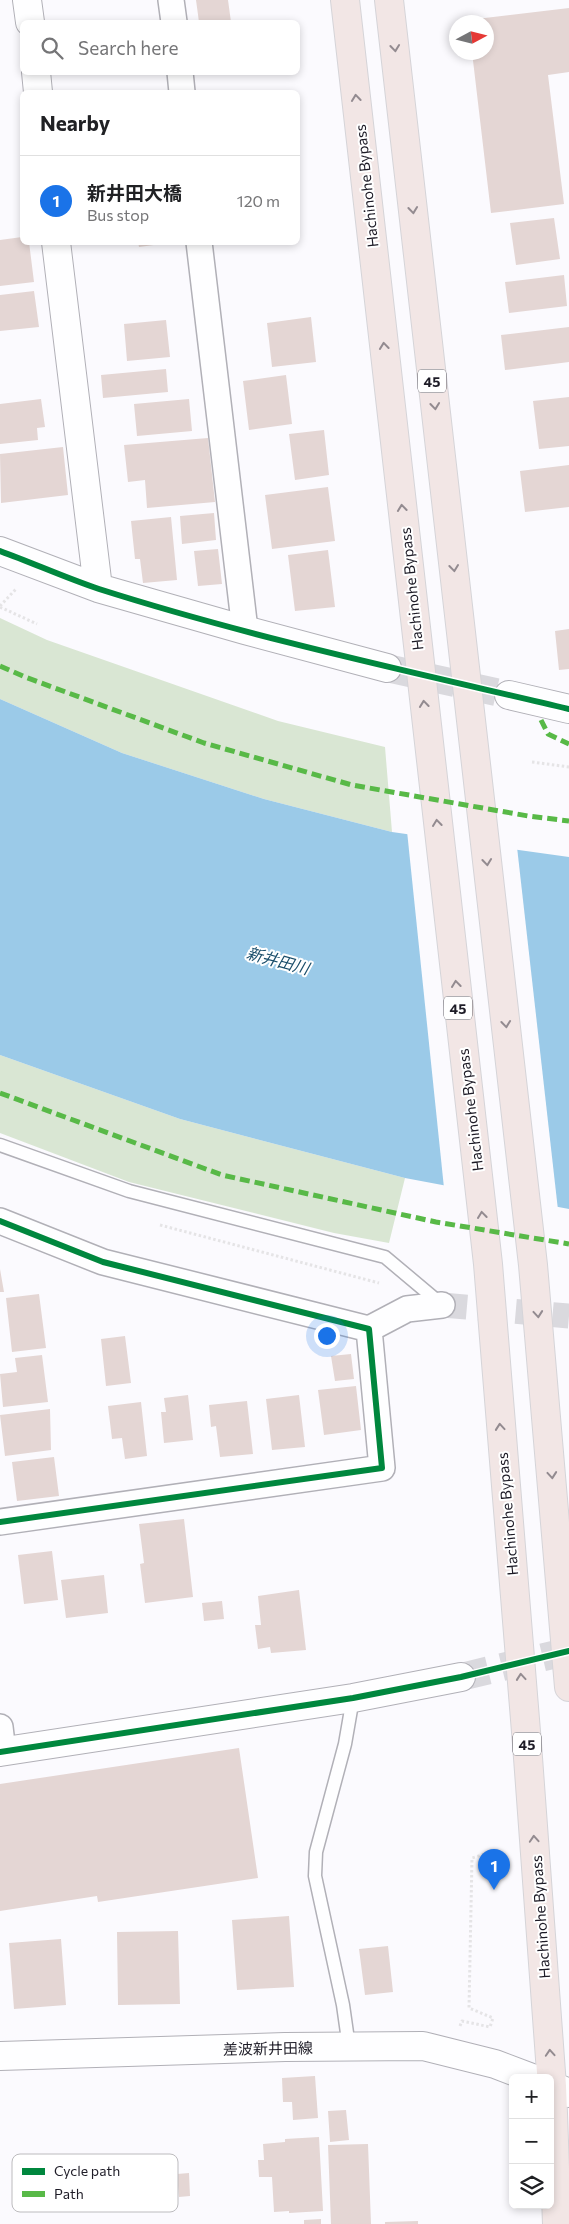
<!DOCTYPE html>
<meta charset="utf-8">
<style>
body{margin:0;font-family:Commissioner,"Noto Sans JP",sans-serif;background:#f2f2f2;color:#202124}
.controls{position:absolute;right:15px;bottom:15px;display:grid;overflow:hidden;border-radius:8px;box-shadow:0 2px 8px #0003}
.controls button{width:45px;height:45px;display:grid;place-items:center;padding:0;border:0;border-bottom:1px solid #e0e0e0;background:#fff;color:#202124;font:25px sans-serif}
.compass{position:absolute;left:449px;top:15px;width:45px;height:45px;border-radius:50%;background:#fff;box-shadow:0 2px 8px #0003;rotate:83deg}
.you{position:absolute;left:326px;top:1335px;width:18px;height:18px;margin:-12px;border:4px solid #fff;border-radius:50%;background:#1a73e8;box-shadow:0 0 0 8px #1a73e833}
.badge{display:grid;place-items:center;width:32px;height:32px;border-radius:50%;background:#1a73e8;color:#fff;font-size:16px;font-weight:700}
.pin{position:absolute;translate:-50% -41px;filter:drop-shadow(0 1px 2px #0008)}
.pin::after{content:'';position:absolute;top:26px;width:18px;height:15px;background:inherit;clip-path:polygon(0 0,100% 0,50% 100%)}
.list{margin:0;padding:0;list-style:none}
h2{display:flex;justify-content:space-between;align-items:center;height:65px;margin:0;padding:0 20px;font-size:21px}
h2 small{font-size:16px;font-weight:400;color:#757577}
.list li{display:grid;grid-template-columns:32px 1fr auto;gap:15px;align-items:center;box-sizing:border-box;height:90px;padding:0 20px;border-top:1px solid #e0e0e0}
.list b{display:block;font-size:19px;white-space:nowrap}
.list p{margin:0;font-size:16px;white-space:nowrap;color:#757577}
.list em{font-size:16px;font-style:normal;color:#757577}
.icon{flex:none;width:28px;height:28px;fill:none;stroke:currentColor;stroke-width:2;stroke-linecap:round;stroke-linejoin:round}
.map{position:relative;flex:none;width:569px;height:2224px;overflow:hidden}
.search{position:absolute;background:#fff;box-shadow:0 2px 8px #0003;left:20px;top:20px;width:280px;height:55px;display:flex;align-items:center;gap:12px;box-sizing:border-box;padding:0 18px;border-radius:8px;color:#757577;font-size:19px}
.panel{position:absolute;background:#fff;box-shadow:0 2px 8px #0003;left:20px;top:90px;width:280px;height:155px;border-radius:8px}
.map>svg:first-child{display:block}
</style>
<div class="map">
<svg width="569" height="2224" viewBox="0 0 569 2224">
<rect width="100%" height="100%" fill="#fbfafe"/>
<path fill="#d9e6d3" d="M0,618L47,640L278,721L385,747L392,832L264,799L122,753L0,699Z
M0,1055L180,1119L405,1178L389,1243L334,1233L129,1182L0,1133Z"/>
<path fill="#9bcae8" d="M0,699L122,753L264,799L392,832L569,857V1209L405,1178L180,1119L0,1055Z"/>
<path fill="#fbfafe" d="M407,831L517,847L558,1210L444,1188Z"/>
<path fill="#e4d6d4" d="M196,0H228L231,22H199Z
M569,8V72L548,75L564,204L491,213L472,52H486V22H468V20Z
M554,218L560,259L516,265L510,223Z
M22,237V242H29L34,282L0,286V240Z
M138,242H161V244L139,247Z
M564,275L567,306L509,313L505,282Z
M34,291L39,327L0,331V295Z
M311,317L316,362L272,367L267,323Z
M166,320L170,357L127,361L124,324Z
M569,327V362L505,370L501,335Z
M166,369L168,392L103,398L101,375Z
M286,375L292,424L249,430L243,381Z
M569,397V446L539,449L533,401Z
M41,399L45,427L37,428L38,440L0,444V404Z
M189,399L192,431L137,436L134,404Z
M324,430L329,475L295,480L289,434Z
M208,438L215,502L147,508L145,480L128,482L124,445Z
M63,447L68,495L1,503L0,454Z
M569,465V507L525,512L520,471Z
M328,487L335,541L272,549L265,495Z
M214,513L216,540L182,544L180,516Z
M171,517L177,580L143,583L140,559H135L131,521Z
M218,549L222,584L198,586L194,551Z
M328,550L335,607L295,611L288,555Z
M569,629V669L559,670L555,631Z
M0,1269L4,1292H0Z
M39,1294L46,1348L12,1352L6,1298Z
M125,1336L131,1383L106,1386L101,1339Z
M351,1354L354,1379L335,1381L331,1356Z
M42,1355L48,1402L3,1407L0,1374L17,1372L15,1358Z
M356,1386L361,1430L324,1435L318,1390Z
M188,1395L193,1440L164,1443L161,1412H166L164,1398Z
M299,1395L305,1447L272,1450L266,1399Z
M247,1401L253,1454L220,1457L216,1426L211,1427L209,1405Z
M141,1402L147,1456L125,1459L122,1438L112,1439L108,1406Z
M50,1409L51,1450L5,1456L0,1415Z
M54,1457L59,1496L17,1501L12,1462Z
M184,1519L193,1597L145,1603L140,1564L144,1563L139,1524Z
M52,1551L58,1600L24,1604L18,1555Z
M104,1575L108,1613L66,1618L61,1580Z
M299,1590L306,1650L271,1653L270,1647L258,1649L255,1625H261L258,1596Z
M222,1601L224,1619L204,1621L202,1603Z
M239,1748L258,1878L98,1902L97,1896L0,1911V1784Z
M289,1916L294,1987L237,1990L232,1920Z
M178,1931L180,2004L118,2005L117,1932Z
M61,1939L66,2005L14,2009L9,1943Z
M388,1946L393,1992L365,1995L359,1949Z
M315,2076L318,2118L293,2120L292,2102H283L282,2078Z
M346,2110L349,2140L330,2142L328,2111Z
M319,2137L323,2211L289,2213V2211L274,2212L272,2177H259L258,2160H264L263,2144L285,2142V2139Z
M368,2144L371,2224H331L328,2145Z
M189,2173L190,2196L179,2197L177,2174Z
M321,2219V2224H304V2220Z
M418,2221V2224H385V2222Z"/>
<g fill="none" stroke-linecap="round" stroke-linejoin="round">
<path stroke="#dad9de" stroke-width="25" stroke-dasharray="25 12" stroke-linecap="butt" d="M442,1305L569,1316"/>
<path stroke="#dad9de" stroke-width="28" stroke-dasharray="28 14" stroke-linecap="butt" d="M387,668L509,695
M461,1677L569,1651"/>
<defs>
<path id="service" d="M0,1145L129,1191L385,1257L441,1304
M349,2047L343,2005L315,1876L316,1852L345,1744L353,1698"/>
<path id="minor" d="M171,0L174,22
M180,72L182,92
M199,242L245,630
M0,1221L103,1262L369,1329L382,1468L0,1522
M369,1329L407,1309L442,1305
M0,1727L3,1752"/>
<path id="tertiary" d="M27,0L30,22
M36,72L38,92
M56,242L98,588
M0,551L98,588L245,630L387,668
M509,695L569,709
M0,1752L353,1698L461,1677
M552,2086L569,2093"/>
<path id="secondary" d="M0,2056L285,2047L423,2046L495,2064L532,2078"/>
<path id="trunk" d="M345,0L488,1264L527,1744L552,2086L557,2224
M389,0L533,1265L569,1687"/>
</defs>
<use href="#service" stroke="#b1b0b7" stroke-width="15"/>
<use href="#minor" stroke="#b1b0b7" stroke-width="28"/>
<use href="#tertiary" stroke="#b1b0b7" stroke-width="30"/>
<use href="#secondary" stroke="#b1b0b7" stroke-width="30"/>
<use href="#trunk" stroke="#d5d4d8" stroke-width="30"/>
<path stroke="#e5e4e6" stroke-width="3" stroke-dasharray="2.5 2.5" stroke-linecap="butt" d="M0,606L16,589
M0,607L37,624
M532,762L569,767
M160,1225L379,1283
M460,2026L462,2021L490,2027L493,2018L469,2008L472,1858L495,1851"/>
<use href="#service" stroke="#fefeff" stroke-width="12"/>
<use href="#minor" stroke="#fefeff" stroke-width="25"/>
<use href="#tertiary" stroke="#fefeff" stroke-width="28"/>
<use href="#secondary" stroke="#fefeff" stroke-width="28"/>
<use href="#trunk" stroke="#f2e6e5" stroke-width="28"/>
<path stroke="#58b947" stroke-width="5" stroke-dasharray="10 5" stroke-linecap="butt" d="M0,666L25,677L204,743L352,785L528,816L569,821
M541,720L548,734L569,744
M0,1093L222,1175L436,1222L569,1244"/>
<defs>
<path id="cycleway" d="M0,551C33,563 66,578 99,589C253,638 412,672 569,709
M0,1221L103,1262L369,1329L382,1468L0,1522
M0,1752L353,1698L461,1677L569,1651"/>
</defs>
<use href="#cycleway" stroke="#fff" stroke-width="9"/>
<use href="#cycleway" stroke="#00873e" stroke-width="6"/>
</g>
<defs><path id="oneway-chevron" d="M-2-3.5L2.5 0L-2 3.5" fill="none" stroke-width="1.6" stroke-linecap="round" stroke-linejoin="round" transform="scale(1.25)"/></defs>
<g stroke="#938b90">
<use href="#oneway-chevron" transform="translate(395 48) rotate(84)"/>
<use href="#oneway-chevron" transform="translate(356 98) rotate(-96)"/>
<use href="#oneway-chevron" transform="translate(413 210) rotate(84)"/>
<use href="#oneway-chevron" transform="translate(384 346) rotate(-96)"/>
<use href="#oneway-chevron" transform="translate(435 406) rotate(84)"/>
<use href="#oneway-chevron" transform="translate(402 508) rotate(-96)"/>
<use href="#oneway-chevron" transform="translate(454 568) rotate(83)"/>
<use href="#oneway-chevron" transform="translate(424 704) rotate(-96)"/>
<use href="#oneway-chevron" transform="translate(437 823) rotate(-97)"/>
<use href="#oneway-chevron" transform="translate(487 862) rotate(84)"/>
<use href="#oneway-chevron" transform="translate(456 984) rotate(-97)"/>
<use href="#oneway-chevron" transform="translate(506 1024) rotate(84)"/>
<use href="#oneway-chevron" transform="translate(482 1215) rotate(-97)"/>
<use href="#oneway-chevron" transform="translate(538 1314) rotate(85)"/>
<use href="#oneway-chevron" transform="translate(500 1427) rotate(-95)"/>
<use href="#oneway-chevron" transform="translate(552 1475) rotate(85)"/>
<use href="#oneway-chevron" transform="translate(521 1677) rotate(-95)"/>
<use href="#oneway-chevron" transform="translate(534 1839) rotate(-94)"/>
<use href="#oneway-chevron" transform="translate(550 2053) rotate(-94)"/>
</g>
<g text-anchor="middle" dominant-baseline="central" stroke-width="4" stroke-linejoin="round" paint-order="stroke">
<g fill="#fff" stroke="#626068" stroke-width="1">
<rect x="418" y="369.5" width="28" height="23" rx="4"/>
<rect x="444" y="996.5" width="28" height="23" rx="4"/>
<rect x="513" y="1732.5" width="28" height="23" rx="4"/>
</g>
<g font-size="14" font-weight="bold" fill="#1e1c27">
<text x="432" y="381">45</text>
<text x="458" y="1008">45</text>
<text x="527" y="1744">45</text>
</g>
<g font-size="15" fill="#1e1c27" stroke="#fff">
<text transform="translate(366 186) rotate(-96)">Hachinohe Bypass</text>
<text transform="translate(411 589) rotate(-96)">Hachinohe Bypass</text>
<text transform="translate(470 1110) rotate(-97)">Hachinohe Bypass</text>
<text transform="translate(507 1514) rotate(-95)">Hachinohe Bypass</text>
<text transform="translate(540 1917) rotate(-94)">Hachinohe Bypass</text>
<text transform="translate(268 2048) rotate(-1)">差波新井田線</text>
</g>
<g font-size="16" font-style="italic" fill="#194d6a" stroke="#fff">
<text transform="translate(278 960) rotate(15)">新井田川</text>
</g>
</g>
<rect x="12" y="2154" width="166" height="58" rx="8" fill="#fff" stroke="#bcbbbe" stroke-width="1"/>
<rect x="22" y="2168" width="23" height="7" fill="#00873e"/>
<rect x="22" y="2191" width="23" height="6" fill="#58b947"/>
<g font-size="14" fill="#1e1c27">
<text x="54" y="2176">Cycle path</text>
<text x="54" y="2199">Path</text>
</g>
</svg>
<div class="controls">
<button>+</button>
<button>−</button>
<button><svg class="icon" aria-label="layers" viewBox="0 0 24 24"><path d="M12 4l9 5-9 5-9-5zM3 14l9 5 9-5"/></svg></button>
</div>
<svg class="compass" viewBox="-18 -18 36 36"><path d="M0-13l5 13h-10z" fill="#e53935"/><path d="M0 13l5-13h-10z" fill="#757577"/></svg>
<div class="you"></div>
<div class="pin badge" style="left:494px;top:1890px">1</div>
<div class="search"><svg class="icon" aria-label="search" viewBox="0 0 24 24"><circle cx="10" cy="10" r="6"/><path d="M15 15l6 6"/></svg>Search here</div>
<section class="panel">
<h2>Nearby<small></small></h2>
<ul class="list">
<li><span class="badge">1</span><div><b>新井田大橋</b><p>Bus stop</p></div><em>120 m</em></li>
</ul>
</section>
</div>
